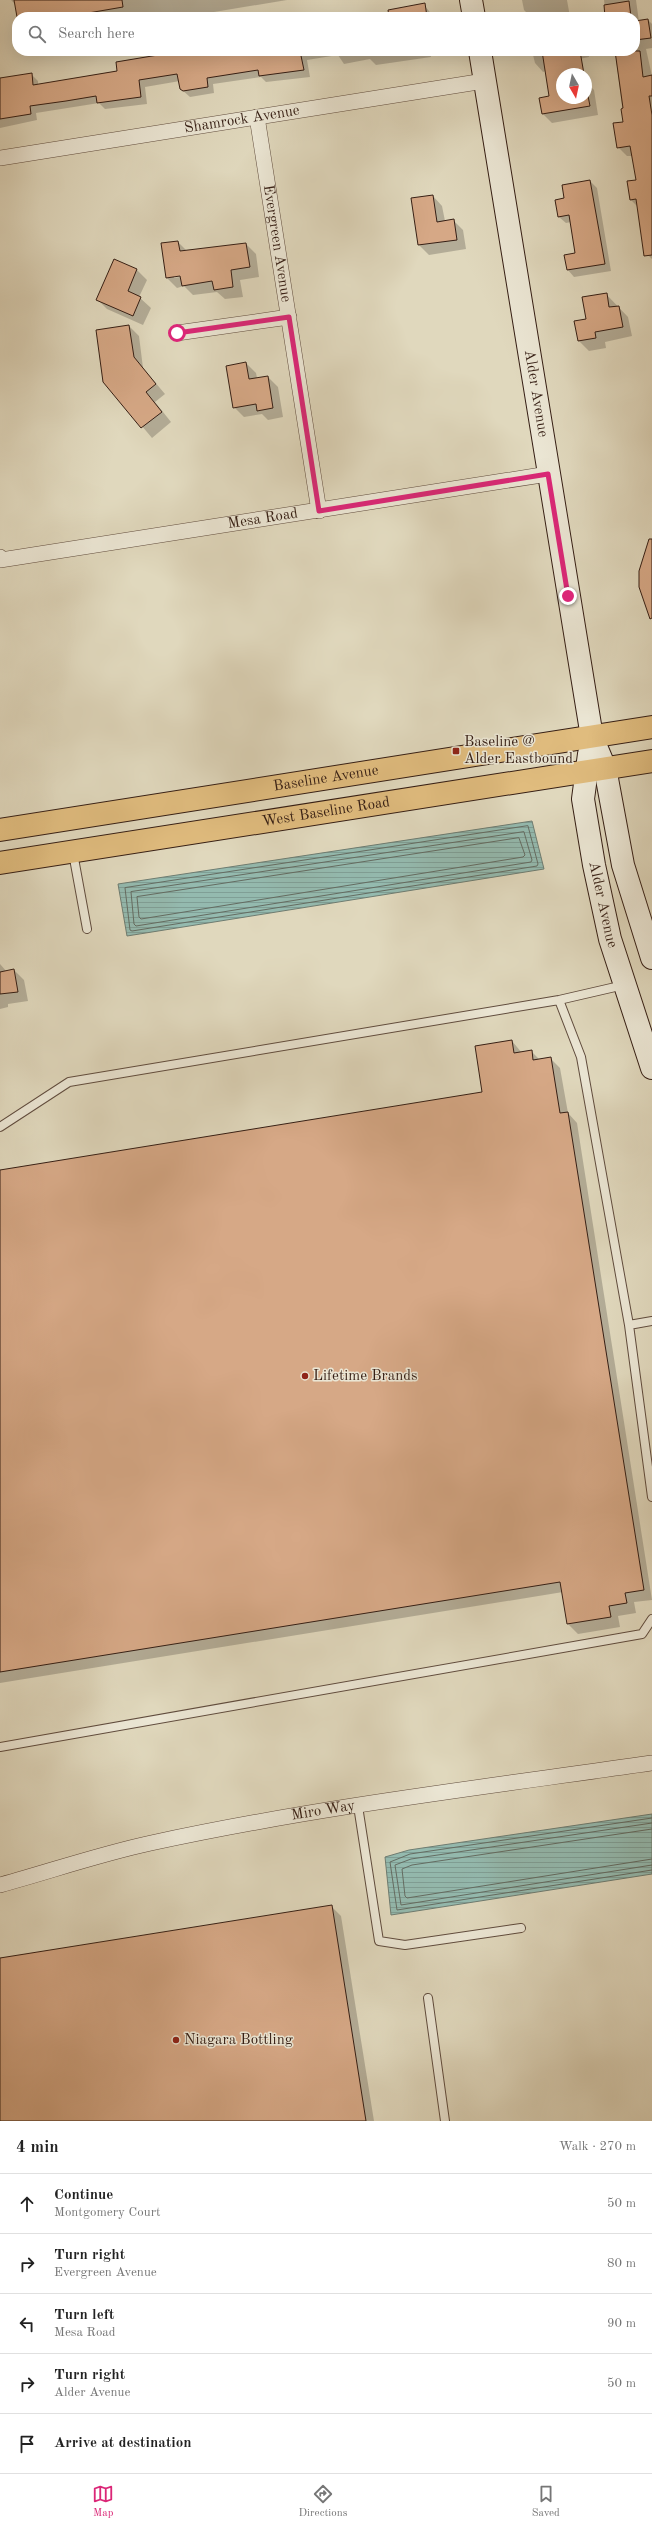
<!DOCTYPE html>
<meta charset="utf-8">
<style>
body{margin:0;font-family:"Old Standard TT",serif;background:#f2f2f2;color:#222}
.compass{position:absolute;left:556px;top:68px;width:36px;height:36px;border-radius:50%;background:#fff;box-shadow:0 4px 16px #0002;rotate:171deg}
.stop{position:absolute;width:12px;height:12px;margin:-9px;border:3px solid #db2777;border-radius:50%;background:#fff}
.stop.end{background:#db2777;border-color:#fff;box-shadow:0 1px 4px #0008}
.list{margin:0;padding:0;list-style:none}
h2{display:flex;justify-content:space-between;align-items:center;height:52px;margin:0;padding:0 16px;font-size:17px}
h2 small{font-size:13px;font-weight:400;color:#767676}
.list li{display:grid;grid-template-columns:26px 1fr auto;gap:12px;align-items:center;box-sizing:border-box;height:60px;padding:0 16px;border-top:1px solid #e0e0e0}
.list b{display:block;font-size:15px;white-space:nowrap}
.list p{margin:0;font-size:13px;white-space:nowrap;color:#767676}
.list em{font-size:13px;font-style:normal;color:#767676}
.icon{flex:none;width:22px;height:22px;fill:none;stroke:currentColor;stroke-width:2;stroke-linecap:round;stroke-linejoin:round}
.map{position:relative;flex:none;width:652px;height:2121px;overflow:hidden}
.search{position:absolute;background:#fff;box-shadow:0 4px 16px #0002;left:12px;right:12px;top:12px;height:44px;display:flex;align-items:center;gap:10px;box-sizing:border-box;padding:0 14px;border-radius:16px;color:#767676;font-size:15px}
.sheet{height:352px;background:#fff}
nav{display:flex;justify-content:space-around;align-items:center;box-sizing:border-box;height:56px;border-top:1px solid #e0e0e0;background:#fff;font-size:11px;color:#767676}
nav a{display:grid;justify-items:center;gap:2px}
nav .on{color:#db2777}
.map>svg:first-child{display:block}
</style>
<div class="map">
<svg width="652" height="2121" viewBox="0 0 652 2121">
<defs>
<pattern id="water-rules" width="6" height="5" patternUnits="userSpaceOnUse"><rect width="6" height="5" fill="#94baaf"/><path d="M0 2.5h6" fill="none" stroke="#809f96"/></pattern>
</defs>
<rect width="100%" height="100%" fill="#e0d8bd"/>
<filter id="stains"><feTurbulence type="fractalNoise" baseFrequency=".005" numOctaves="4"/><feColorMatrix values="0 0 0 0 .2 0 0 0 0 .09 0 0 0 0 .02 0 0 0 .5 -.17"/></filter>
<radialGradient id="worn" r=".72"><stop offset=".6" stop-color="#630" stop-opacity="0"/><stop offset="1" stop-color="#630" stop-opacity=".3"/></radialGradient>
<path fill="url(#water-rules)" stroke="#6e7c71" d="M532,821L544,869L127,936L118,884Z
M652,1814V1874L391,1915L385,1857L409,1850Z"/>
<path fill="#0003" fill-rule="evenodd" d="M11,0H287L184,17H156L153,13L131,17H18L16,5Z
M522,0H567L570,17H531L524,10Z
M604,0H636L639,22L648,20L652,24V48L646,49L652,76V259L644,251L638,207L631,200L637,181L633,156H627L618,147L624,122L615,51H635V17H606Z
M424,5L434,17H385L412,12Z
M181,51H214L216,56L246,51H430L431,57L376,65L370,59L344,64L338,55L307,60L310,77L266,82L261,77L213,84L214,93L190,97L181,89L180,81L145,87L147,104L105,109L99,103L36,113L37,120L0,128V79L31,74L38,81V85L118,71L117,63Z
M532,51H588L589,57L579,59L581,74H562V98H586V82L594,90L598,115L552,123L543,114L551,97L546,71L543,72L535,63Z
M590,181L597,188L611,271L574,277L568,270L566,256L576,254L571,222L566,223L559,217L566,199Z
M433,196L442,206L445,221L453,220L463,230L466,249L429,255L419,245Z
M178,242L187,251L246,244L256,254L259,277L240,280L243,297L225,299L217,292L193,295L184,286L177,288L167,278ZM174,276H186L174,278Z
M114,260L137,270L147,280L139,297L151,308L143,325L107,309L97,299Z
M606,294L628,317L632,336L605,342L606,348L589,351L579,341L587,320Z
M129,326L139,336L143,368L165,394L155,402L171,422L152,438L104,381Z
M246,363L256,373L257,378L268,377L278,387L283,417L268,420L262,414L244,417L234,407Z
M0,964L7,972L14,970L24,980L28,1001L8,1004V1007L0,1009Z
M512,1041L522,1053L531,1051L540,1060L550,1058L560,1068L568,1113L577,1123L652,1600L634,1602L636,1613L618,1616L620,1627L578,1634L568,1624L563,1592L0,1683V1171L484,1093Z
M331,1906L341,1916L374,2121H0V1959Z"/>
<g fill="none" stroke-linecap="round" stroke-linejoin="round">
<path stroke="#646c62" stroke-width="1" d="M528,826L538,864L537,866L132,931L130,930L125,888Z
M524,832L532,860L531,862L136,926L134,924L131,892Z
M519,838L525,855L523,857L141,919L139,917L137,897Z
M652,1818L410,1854L390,1862L397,1910L652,1870
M652,1823L411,1859L395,1865L401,1905L652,1865
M652,1829L412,1865L402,1869L405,1896L407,1898L652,1859"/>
</g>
<path fill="#d6a886" stroke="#351e14" d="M14,0H122L123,7L65,17H17Z
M629,1L631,17H605L604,5Z
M425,3L427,17H389L388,10Z
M648,19L651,38L635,40V21Z
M182,51H211V55L240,51H300L304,70L259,76L258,70L207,78L208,87L183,91L180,89L177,74L139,80L141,97L97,103L96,96L66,101L30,106L31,114L0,119V78L32,73L33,85L117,71L116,62Z
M542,51H580L584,74H562V98H586V86L590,106L542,114L539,98L549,96Z
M615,51H640L643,77L652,75V96H649L652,115V255L644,256L636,199L630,200L627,181L636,180L630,146L617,148L613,123L623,122L621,109L623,108Z
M590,180L605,264L567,270L564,255L575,253L569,215L558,217L555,200L564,198L562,185Z
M433,195L437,222L454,219L457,240L418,245L411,198Z
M178,241L180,251L246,243L250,267L231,270L233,287L214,290L212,281L182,286L180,276L166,278L161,243Z
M114,259L137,269L128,291L141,297L133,316L96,300Z
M607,293L609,307L619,306L623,327L595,332L596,338L578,341L574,321L586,319L582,297Z
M129,325L134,357L156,384L146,392L162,412L141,428L103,382L96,330Z
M246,362L249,379L268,376L273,408L257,411L256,404L233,408L226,366Z
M649,539H652V618L650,619L639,587V571Z
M14,969L18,992L0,994V972Z
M512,1040L514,1053L532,1050L533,1060L551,1057L560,1113L568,1112L644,1590L625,1593L627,1603L609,1606L611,1617L567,1624L560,1582L0,1672V1170L482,1092L475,1046Z
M332,1905L366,2121H0V1958Z"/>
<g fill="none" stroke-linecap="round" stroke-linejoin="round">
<defs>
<path id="lane" d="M73,853L87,929
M559,1000L581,1057L629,1325L652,1497
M0,1127L69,1082L559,1000L624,985
M629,1325L652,1321
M0,1747L642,1634L652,1619
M358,1806L379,1941L405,1945L521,1928
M428,1998L445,2121"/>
<g id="street">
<path id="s1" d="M257,117L319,511"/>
<path id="s2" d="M0,158L484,81"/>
<path d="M177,333L289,317"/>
<path id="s3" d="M0,557V560L548,474"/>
<path id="s4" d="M0,1885C51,1871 100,1854 151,1843C316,1807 485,1787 652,1763"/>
</g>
<g id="secondary">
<path d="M471,0L474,17"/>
<path id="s5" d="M480,51L592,737L605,768L623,865L652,958"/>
<path id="s6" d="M589,754L583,799L594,865L610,939L652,1068"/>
</g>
<g id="primary">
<path id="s7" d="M0,830L652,727"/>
<path id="s8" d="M0,863L652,761"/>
</g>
</defs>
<use href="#lane" stroke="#604c3e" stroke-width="10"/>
<use href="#street" stroke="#604c3e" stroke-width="16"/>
<use href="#secondary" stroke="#351e14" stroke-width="24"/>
<use href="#primary" stroke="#351e14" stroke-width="24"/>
<use href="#lane" stroke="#ebe6d4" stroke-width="8"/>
<use href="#street" stroke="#ebe6d4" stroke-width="15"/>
<use href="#secondary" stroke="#ebe6d4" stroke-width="22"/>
<use href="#primary" stroke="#e0bc7e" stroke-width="22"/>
</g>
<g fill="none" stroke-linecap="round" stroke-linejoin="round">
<path stroke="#db2777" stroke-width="5" d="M177,333L289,317L319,511L548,474L568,596"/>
</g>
<g fill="#8f2418" stroke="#ebe6d4" stroke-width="1.5">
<rect x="452" y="747" width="8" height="8" rx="2"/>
<circle cx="305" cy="1376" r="4"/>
<circle cx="176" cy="2040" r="4"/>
</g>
<g text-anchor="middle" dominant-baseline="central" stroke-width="3" stroke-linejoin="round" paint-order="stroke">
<g font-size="15" fill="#351e14" stroke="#ebe6d4">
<text stroke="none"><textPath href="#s2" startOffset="245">Shamrock Avenue</textPath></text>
<text stroke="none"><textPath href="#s1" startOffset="128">Evergreen Avenue</textPath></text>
<text stroke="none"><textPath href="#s5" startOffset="347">Alder Avenue</textPath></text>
<text stroke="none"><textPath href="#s3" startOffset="269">Mesa Road</textPath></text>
<text stroke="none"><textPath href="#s7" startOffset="330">Baseline Avenue</textPath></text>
<text stroke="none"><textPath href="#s8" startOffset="330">West Baseline Road</textPath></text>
<text stroke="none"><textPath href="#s6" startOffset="153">Alder Avenue</textPath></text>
<text stroke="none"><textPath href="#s4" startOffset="332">Miro Way</textPath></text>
</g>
<g font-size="15" fill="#351e14" stroke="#ebe6d4" text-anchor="start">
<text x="464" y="742">Baseline @<tspan x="464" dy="17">Alder Eastbound</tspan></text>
<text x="313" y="1376">Lifetime Brands</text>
<text x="184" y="2040">Niagara Bottling</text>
</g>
</g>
<rect width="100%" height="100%" filter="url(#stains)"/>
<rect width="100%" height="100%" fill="url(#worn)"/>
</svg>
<svg class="compass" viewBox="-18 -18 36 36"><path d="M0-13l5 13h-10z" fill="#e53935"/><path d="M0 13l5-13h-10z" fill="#767676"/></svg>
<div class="stop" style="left:177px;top:333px"></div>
<div class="stop end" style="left:568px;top:596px"></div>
<div class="search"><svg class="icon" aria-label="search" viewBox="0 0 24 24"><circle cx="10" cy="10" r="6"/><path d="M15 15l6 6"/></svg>Search here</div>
</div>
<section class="sheet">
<h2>4 min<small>Walk · 270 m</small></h2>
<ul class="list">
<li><svg class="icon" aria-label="ahead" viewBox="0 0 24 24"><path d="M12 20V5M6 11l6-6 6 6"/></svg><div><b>Continue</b><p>Montgomery Court</p></div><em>50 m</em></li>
<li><svg class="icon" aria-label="right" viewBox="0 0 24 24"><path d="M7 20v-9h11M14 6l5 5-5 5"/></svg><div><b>Turn right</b><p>Evergreen Avenue</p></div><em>80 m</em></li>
<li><svg class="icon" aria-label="left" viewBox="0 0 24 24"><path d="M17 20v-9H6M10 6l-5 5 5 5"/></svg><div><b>Turn left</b><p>Mesa Road</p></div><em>90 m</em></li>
<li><svg class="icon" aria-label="right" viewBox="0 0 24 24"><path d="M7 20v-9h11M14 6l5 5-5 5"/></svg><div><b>Turn right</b><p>Alder Avenue</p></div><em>50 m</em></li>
<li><svg class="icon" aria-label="arrive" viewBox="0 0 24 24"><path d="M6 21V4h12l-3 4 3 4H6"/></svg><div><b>Arrive at destination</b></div></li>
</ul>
</section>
<nav>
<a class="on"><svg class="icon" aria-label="map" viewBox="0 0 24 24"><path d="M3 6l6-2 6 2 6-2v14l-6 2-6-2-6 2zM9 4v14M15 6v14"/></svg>Map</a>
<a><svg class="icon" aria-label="directions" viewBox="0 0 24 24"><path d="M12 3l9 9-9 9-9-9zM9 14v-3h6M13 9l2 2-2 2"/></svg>Directions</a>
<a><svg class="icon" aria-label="saved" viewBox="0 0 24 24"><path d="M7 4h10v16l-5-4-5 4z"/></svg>Saved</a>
</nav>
